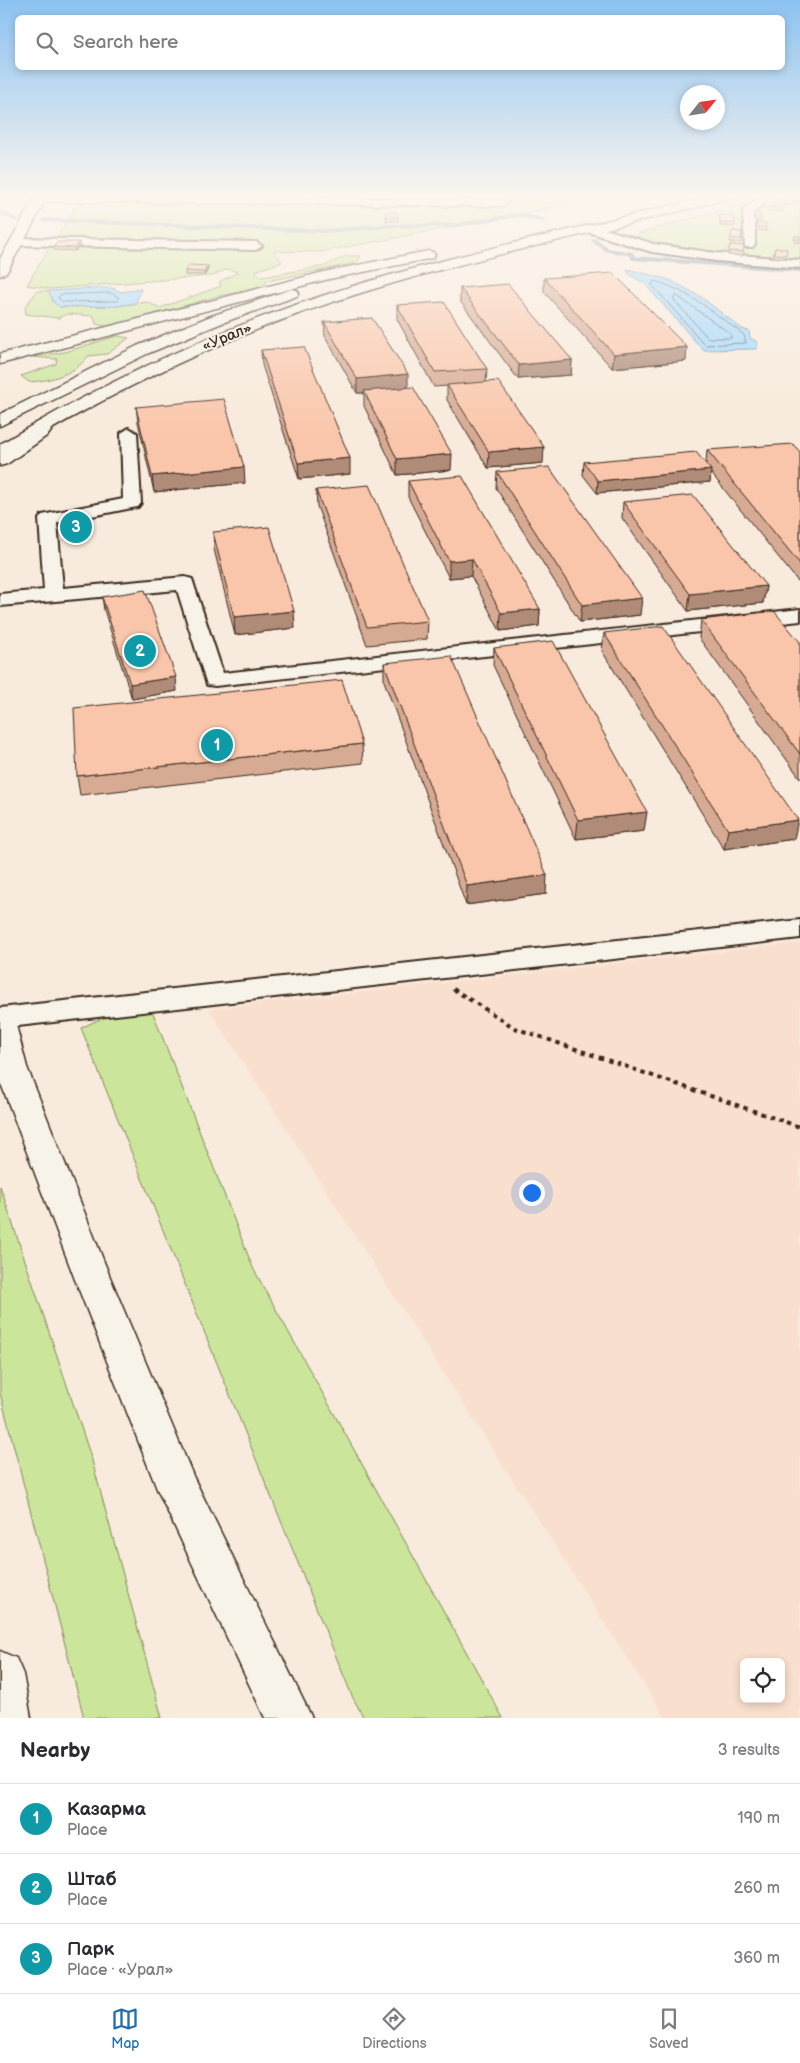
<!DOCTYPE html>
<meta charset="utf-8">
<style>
body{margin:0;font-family:"Balsamiq Sans",sans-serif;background:#f2f2f3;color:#2b2b33}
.controls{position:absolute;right:15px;bottom:15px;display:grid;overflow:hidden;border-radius:8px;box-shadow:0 2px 8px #0003}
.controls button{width:45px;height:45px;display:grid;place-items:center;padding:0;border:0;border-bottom:1px solid #e1e1e2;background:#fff;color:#2b2b33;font:25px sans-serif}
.compass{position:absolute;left:680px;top:85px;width:45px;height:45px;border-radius:50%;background:#fff;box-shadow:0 2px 8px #0003;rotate:60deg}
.you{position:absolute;left:531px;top:1192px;width:18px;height:18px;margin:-12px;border:4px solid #fff;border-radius:50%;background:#1a73e8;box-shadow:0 0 0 8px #1a73e833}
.badge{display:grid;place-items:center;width:32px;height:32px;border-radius:50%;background:#1f6fb2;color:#fff;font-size:16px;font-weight:700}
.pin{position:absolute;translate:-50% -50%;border:2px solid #fff;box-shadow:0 1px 5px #0006}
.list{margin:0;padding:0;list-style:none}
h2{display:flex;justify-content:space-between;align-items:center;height:65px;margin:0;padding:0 20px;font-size:21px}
h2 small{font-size:16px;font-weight:400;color:#7c7c81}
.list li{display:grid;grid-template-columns:32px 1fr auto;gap:15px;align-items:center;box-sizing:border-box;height:70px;padding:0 20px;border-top:1px solid #e1e1e2}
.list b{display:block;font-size:19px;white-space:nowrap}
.list p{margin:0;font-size:16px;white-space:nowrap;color:#7c7c81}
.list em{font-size:16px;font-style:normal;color:#7c7c81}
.icon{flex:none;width:28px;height:28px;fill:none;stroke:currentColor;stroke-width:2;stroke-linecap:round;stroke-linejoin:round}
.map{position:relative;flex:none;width:800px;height:1718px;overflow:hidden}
.search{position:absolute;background:#fff;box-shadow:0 2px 8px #0003;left:15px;right:15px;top:15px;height:55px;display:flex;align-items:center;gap:12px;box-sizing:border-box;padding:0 18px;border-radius:8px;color:#7c7c81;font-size:19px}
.sheet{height:275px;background:#fff}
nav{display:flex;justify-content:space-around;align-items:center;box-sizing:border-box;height:70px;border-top:1px solid #e1e1e2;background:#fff;font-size:14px;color:#7c7c81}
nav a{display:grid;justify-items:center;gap:2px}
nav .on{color:#1f6fb2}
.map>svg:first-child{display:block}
</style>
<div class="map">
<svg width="800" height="1718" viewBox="0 0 800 1718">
<rect width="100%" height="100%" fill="#f8eadc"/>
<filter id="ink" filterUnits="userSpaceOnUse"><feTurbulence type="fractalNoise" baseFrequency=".02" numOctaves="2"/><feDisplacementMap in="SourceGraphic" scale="10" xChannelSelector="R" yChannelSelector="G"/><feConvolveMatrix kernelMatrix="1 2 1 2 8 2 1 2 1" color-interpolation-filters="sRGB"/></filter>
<g filter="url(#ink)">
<path fill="#f9dfcd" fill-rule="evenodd" d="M800,943V1718H666L209,1009ZM744,1662H781V1699H744Z"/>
<path fill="#cbe59b" stroke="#83885c" d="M85,194H611L519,215L320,252L274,251L282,262L255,271L262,277L325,266L346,256H361L356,263L267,281L263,287L218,296L109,327L96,324L94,316L67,314L58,318L26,314L25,307L37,291H49L53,302L61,307L117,306L147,302L160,308L221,286L219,282L238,272L228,269L212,276L50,289L27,285L52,243Z
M776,194H800V261C744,257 689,253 635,239L640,233Z
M117,336L129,338L107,354L88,356C76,374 49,381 29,382L21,376L56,364L57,359L33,357L65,352Z
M125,1007L151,1008L253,1268L503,1718H364L352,1696L81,1028Z
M0,1186L91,1457L162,1718H84L0,1393Z"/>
<path fill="#9fd7ff" stroke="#7792a5" d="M627,269L670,280L701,297L742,329L749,331L750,338L757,342V349L703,350L644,283L629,274Z
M96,288H112L121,292L141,289L136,303L117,306L60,307L53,302L49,291Z"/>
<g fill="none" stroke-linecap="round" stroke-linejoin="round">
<path stroke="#636f78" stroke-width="1" d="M655,281C689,291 716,314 744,335L746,343L705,345L652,285Z
M111,293L118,297V301L63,302L58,298L60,295Z
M677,296L731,334V338H708L674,300V297Z"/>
<path stroke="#7792a5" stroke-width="4" d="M0,212L16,220
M44,220L323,231L387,226L457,225L519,215L543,220
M593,240L608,250L632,254L633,258L800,270"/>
<defs>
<path id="minor" d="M777,194L800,195V201C784,201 768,199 755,211V244L753,247H745L743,210L756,199Z
M40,196L502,200L508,203L502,206L36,201L34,199Z
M592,225L654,244L716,253L800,260V268L716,261L652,252L588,232L586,229Z
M17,238L256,242L262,246L256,250L13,245L11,242Z
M129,428L137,433L141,503L138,507L132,508L57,523L63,588L185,577L192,579L223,673L800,609V621L215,686L207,685L177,590L0,606V594L44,590L39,519L42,515L123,499L121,433Z
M800,920V938L0,1028V1008Z"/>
<path id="major" d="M37,194H49L7,272L0,276V259Z
M428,251L433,252L435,255L433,258L329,279L0,364V354L328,271Z
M42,426L48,427L51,431L48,435L7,464L0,466V452L36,427Z
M0,1014L11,1017L16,1025L27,1067L110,1277L194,1478L312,1718H265L157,1489L74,1277L0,1081Z
M0,1651L16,1658L23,1674L31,1718H0Z"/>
<path id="highway" d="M717,194H738L736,197C590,235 440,263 298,314C196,351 99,399 6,456L0,458V444C91,390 187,343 287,308C426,258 574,231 717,194Z
M292,289L297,290L299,293L297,296L222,323L149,353L0,426V414L137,346L211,316Z"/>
</defs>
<use href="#minor" stroke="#3b2a1e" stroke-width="4"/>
<use href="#major" stroke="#3b2a1e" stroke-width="3"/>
<use href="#highway" stroke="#3b2a1e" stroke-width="3"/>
<path stroke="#3b2a1e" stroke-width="4" stroke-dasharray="4.5 4.5" stroke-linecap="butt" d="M453,989L515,1028L800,1127"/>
<use href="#minor" fill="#f7f3e8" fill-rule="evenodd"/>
<use href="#major" fill="#f7f3e8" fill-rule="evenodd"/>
<use href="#highway" fill="#f7f3e8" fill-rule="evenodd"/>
</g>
<path fill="#d7aa93" stroke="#3b2a1e" d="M778,196L796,201L795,205L778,204Z
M784,205L782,212L762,210L763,206Z
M386,212H397L398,221H386Z
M754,213L761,217V221L753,220Z
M720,215L735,223L734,227L720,226Z
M756,223L766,227V231L756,230Z
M732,231L742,232L741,243L730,242Z
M795,236H800V243L794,242Z
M730,245L744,246L743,256L728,255Z
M79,246L75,251L54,250L53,247Z
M775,248L787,249L785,258L773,257Z
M208,269L205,275H185V271Z
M544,278L686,361L612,368L544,292Z
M460,288L572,360L571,375L518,379L460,301Z
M397,305L487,369L486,382L543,463L488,468L447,400V386L434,387L397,319Z
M324,322L408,388L451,470L397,475L364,406V393H357L325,336Z
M261,350L350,474L299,479L262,365Z
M136,407L245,483L154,492L138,422Z
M707,450L800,452V584L711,473L710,482L597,493L583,475L584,462L706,463Z
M497,472L640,615L580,622L496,488Z
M408,481L540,609L539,626L500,631L471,576L449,578L408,497Z
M316,490L428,621L427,639L367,645L317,506Z
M623,502L766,586L763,603L688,611L622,518Z
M213,532L295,628L235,635L214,549Z
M102,597L177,691L132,699L104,610Z
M701,620L800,642V778L699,638Z
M604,633L794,839L724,849L602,651Z
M494,648L644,831L576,839L493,665Z
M384,663L546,894L466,905L384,681Z
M362,744L363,763L80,795L77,776Z"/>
<path fill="#af8b78" stroke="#3b2a1e" d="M79,242V246L75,251V248Z
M208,266V269L205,275L204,272Z
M687,347L686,361L612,368L614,354Z
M572,360L571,375L518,379L519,365Z
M408,374V389L364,391V393H357V379Z
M544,447L543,463L488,468L489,452Z
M452,454L451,470L397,475V459Z
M350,458V474L299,479L298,463Z
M244,467L245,483L154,492L152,476Z
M711,470L710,482L597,493L598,481Z
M85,526L86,531L69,533L68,528Z
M472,559L471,576L449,578V561Z
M766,586L763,603L688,611L690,594Z
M642,598L640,615L580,622L582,605Z
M540,609L539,626L500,631L501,613Z
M294,611L295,628L235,635L234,617Z
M176,677L177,691L132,699L130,684Z
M647,812L644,831L576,839L578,820Z
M798,820L794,839L724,849L728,830Z
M547,875L546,894L466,905L467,886Z"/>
<path fill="#fac6ab" stroke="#3b2a1e" d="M778,196L795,197L796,201L778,200Z
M764,203L784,205L782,208L763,206Z
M386,212H397L398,217H386Z
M754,213L761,214V217H754Z
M720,215L734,216L735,223H720Z
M756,223H766V227H757Z
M732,231L742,232L741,239L731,238Z
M795,236H800V239H794Z
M58,242H79L75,248L53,247Z
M730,245L744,246L743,252L728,251Z
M775,248L787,249L786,255L774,254Z
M189,265L208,266L204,272L185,271Z
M613,273L687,347L614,354L544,278Z
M508,284L572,360L519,365L460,288Z
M444,302L487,369L435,372L397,305Z
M372,318L408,374L357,379L324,322Z
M304,347L350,458L298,463L261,350Z
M498,381L544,447L489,452L447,385Z
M413,387L452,454L397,459L364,391Z
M224,399L244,467L152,476L136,407Z
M793,444L800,452V564L707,450Z
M696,452L711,470L598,481L584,462Z
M549,467L642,598L582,605L497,472Z
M462,476L540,609L501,613L472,559L449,561L408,481Z
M369,485L428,621L367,627L316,490Z
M693,495L766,586L690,594L623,502Z
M82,516L85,526L68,528L65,518Z
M269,527L294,611L234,617L213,532Z
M145,590L176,677L130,684L102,597Z
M774,611L800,642V754L701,620Z
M663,626L798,820L728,830L604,633Z
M553,641L647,812L578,820L494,648Z
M451,656L547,875L467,886L384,663Z
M342,680L362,744L77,776L74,708Z"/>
</g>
<linearGradient id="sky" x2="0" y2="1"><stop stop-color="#8bc2f1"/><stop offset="0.45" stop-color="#fcf6ef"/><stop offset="1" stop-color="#fcf6ef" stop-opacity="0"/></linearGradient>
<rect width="800" height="435" fill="url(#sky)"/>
<g text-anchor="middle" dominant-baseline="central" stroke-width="4" stroke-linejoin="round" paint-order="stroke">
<g font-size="15" fill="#3b2a1e" stroke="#f7f3e8">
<text transform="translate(227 337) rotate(-22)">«Урал»</text>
</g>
</g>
</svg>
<div class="controls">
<button><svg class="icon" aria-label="locate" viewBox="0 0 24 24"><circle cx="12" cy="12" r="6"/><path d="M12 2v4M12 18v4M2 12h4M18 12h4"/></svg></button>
</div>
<svg class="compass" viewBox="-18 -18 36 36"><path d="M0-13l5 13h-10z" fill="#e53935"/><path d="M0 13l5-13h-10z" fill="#7c7c81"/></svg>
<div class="you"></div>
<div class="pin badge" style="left:217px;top:745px;background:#0f9aa8">1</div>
<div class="pin badge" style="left:140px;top:651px;background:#0f9aa8">2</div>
<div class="pin badge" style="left:76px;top:527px;background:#0f9aa8">3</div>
<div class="search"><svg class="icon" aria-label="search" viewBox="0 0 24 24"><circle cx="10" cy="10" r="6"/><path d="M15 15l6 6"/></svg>Search here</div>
</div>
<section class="sheet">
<h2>Nearby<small>3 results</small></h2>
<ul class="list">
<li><span class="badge" style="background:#0f9aa8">1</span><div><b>Казарма</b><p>Place</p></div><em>190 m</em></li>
<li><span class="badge" style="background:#0f9aa8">2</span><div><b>Штаб</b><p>Place</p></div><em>260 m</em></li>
<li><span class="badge" style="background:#0f9aa8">3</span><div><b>Парк</b><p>Place · «Урал»</p></div><em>360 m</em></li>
</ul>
</section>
<nav>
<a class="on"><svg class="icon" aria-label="map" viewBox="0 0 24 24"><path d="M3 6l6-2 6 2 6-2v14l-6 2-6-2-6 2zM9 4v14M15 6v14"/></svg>Map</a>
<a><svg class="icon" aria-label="directions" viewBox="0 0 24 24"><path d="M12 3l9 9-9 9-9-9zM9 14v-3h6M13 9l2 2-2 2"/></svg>Directions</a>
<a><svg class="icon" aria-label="saved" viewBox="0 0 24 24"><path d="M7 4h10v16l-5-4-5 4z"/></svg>Saved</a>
</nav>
